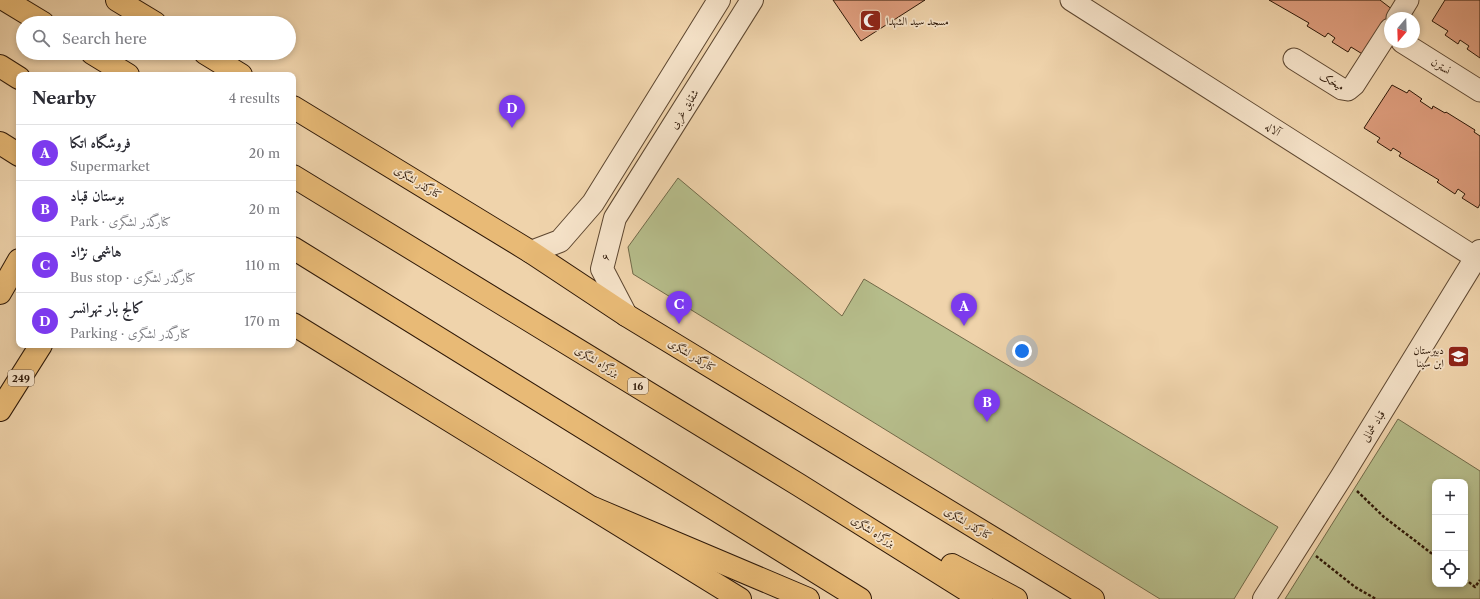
<!DOCTYPE html>
<meta charset="utf-8">
<style>
body{margin:0;font-family:"Libre Caslon Text",Amiri,serif;background:#f2f2f3;color:#2b2b33}
.controls{position:absolute;right:12px;bottom:12px;display:grid;overflow:hidden;border-radius:8px;box-shadow:0 2px 6px #0003}
.controls button{width:36px;height:36px;display:grid;place-items:center;padding:0;border:0;border-bottom:1px solid #e1e1e2;background:#fff;color:#2b2b33;font:20px sans-serif}
.compass{position:absolute;left:1384px;top:12px;width:36px;height:36px;border-radius:50%;background:#fff;box-shadow:0 2px 6px #0003;rotate:199deg}
.you{position:absolute;left:1022px;top:351px;width:14px;height:14px;margin:-10px;border:3px solid #fff;border-radius:50%;background:#1a73e8;box-shadow:0 0 0 6px #1a73e833}
.badge{display:grid;place-items:center;width:26px;height:26px;border-radius:50%;background:#7c3aed;color:#fff;font-size:13px;font-weight:700}
.pin{position:absolute;translate:-50% -33px;filter:drop-shadow(0 1px 2px #0008)}
.pin::after{content:'';position:absolute;top:21px;width:14px;height:12px;background:inherit;clip-path:polygon(0 0,100% 0,50% 100%)}
.list{margin:0;padding:0;list-style:none}
h2{display:flex;justify-content:space-between;align-items:center;height:52px;margin:0;padding:0 16px;font-size:17px}
h2 small{font-size:13px;font-weight:400;color:#7c7c81}
.list li{display:grid;grid-template-columns:26px 1fr auto;gap:12px;align-items:center;box-sizing:border-box;height:56px;padding:0 16px;border-top:1px solid #e1e1e2}
.list b{display:block;font-size:15px;white-space:nowrap}
.list p{margin:0;font-size:13px;white-space:nowrap;color:#7c7c81}
.list em{font-size:13px;font-style:normal;color:#7c7c81}
.icon{flex:none;width:22px;height:22px;fill:none;stroke:currentColor;stroke-width:2;stroke-linecap:round;stroke-linejoin:round}
.map{position:relative;flex:none;width:1480px;height:599px;overflow:hidden}
.search{position:absolute;background:#fff;box-shadow:0 2px 6px #0003;left:16px;top:16px;width:280px;height:44px;display:flex;align-items:center;gap:10px;box-sizing:border-box;padding:0 14px;border-radius:22px;color:#7c7c81;font-size:15px}
.panel{position:absolute;background:#fff;box-shadow:0 2px 6px #0003;left:16px;top:72px;width:280px;height:276px;border-radius:8px}
.map>svg:first-child{display:block}
</style>
<div class="map">
<svg width="1480" height="599" viewBox="0 0 1480 599">
<rect width="100%" height="100%" fill="#efd3ab"/>
<filter id="stains"><feTurbulence type="fractalNoise" baseFrequency=".005" numOctaves="4"/><feColorMatrix values="0 0 0 0 .2 0 0 0 0 .09 0 0 0 0 .02 0 0 0 .5 -.17"/></filter>
<radialGradient id="worn" r=".72"><stop offset=".6" stop-color="#630" stop-opacity="0"/><stop offset="1" stop-color="#630" stop-opacity=".3"/></radialGradient>
<path fill="#b6bd8b" stroke="#726a49" fill-rule="evenodd" d="M678,178L842,316L864,279L1278,527L1234,599H1160L633,274L628,247Z
M1398,419L1480,471V599H1285ZM1435,482H1465V584H1435Z"/>
<path fill="#dd9c7c" stroke="#2e1807" d="M833,0H925L861,41Z
M1269,0H1380L1393,10L1364,55L1351,47L1348,52L1332,42L1335,38L1328,33L1325,37L1307,26L1309,23Z
M1445,0H1480V58L1467,49L1469,46L1460,40L1458,44L1445,35L1448,31L1432,21Z
M1392,85L1407,93L1409,90L1422,99L1420,101L1432,109L1433,106L1445,113L1446,112L1475,130L1474,132L1480,136V204L1478,208L1462,198L1465,194L1458,189L1455,194L1437,182L1439,180L1399,156L1401,153L1393,148L1391,151L1377,142L1380,138L1364,128Z"/>
<g fill="none" stroke-linecap="round" stroke-linejoin="round">
<defs>
<path id="minor" d="M1071,0L1476,258
M1397,18L1408,0
M1402,42L1480,91
M1294,59L1342,89L1348,90L1354,85L1390,29"/>
<path id="tertiary" d="M531,252L560,241L593,203L719,0
M626,315L602,269L615,218L752,0
M1264,599L1342,476L1480,251"/>
<path id="primary" d="M117,0L155,23
M205,53L241,75
M293,107L531,252L626,315L1093,599
M0,143L19,155
M0,293L19,260
M293,324L740,599
M0,410L41,345"/>
<path id="trunk" d="M5,0L43,23
M92,53L128,75
M0,66L19,78
M293,176L799,485L981,599
M293,248L860,599
M593,508L808,599
M952,565L1016,599"/>
</defs>
<use href="#minor" stroke="#5e4730" stroke-width="23"/>
<use href="#tertiary" stroke="#5e4730" stroke-width="24"/>
<use href="#primary" stroke="#2e1807" stroke-width="24"/>
<use href="#trunk" stroke="#2e1807" stroke-width="24"/>
<path stroke="#2e1807" stroke-width="2.5" stroke-dasharray="3 2" stroke-linecap="butt" d="M1357,491L1384,517L1435,556
M1316,556L1355,587L1376,599
M1465,579L1475,587L1480,580"/>
<use href="#minor" stroke="#f5e2c8" stroke-width="21"/>
<use href="#tertiary" stroke="#f5e2c8" stroke-width="22"/>
<use href="#primary" stroke="#e8ba76" stroke-width="22"/>
<use href="#trunk" stroke="#e8ba76" stroke-width="22"/>
</g>
<defs>
<symbol id="mosque-square" viewBox="-11 -11 22 22"><rect x="-9" y="-9" width="18" height="18" rx="4" fill="#8f2418" stroke="#f5e2c8"/><path d="M3.5-4.9A6 6 0 1 0 3.5 4.9A5 5 0 1 1 3.5-4.9Z" fill="#fff"/></symbol>
<symbol id="school-square" viewBox="-11 -11 22 22"><rect x="-9" y="-9" width="18" height="18" rx="4" fill="#8f2418" stroke="#f5e2c8"/><path d="M0-5L7-2L0 1L-7-2ZM-4 1L0 2.5L4 1V4Q0 6-4 4Z" fill="#fff"/></symbol>
</defs>
<g fill-rule="evenodd">
<use href="#mosque-square" x="858" y="8" width="25" height="25"/>
<use href="#school-square" x="1446" y="344" width="25" height="25"/>
</g>
<g text-anchor="middle" dominant-baseline="central" stroke-width="3.5" stroke-linejoin="round" paint-order="stroke">
<g fill="#f5e2c8" stroke="#6a5541" stroke-width="1">
<rect x="8" y="370" width="26" height="16" rx="3"/>
<rect x="628" y="378" width="20" height="16" rx="3"/>
</g>
<g font-size="10" font-weight="bold" fill="#2e1807">
<text x="21" y="378">249</text>
<text x="638" y="386">16</text>
</g>
<g font-size="11" fill="#2e1807" stroke="#f5e2c8" text-anchor="start">
<text x="886" y="21">مسجد سید الشهدا</text>
<text x="1444" y="350" text-anchor="end">دبیرستان<tspan x="1444" dy="13">ابن سینا</tspan></text>
</g>
<g font-size="11" fill="#2e1807" stroke="#f5e2c8">
<text transform="translate(1441 66) rotate(32)">نسترن</text>
<text transform="translate(1332 81) rotate(28)">میخک</text>
<text transform="translate(684 109) rotate(-58)">شقایق غربی</text>
<text transform="translate(1273 129) rotate(32)">آلاله</text>
<text transform="translate(418 182) rotate(31)">کنارگذر لشگری</text>
<text transform="translate(605 257) rotate(-76)">۶</text>
<text transform="translate(692 355) rotate(31)">کنارگذر لشگری</text>
<text transform="translate(597 361) rotate(31)">بزرگراه لشگری</text>
<text transform="translate(1373 426) rotate(-58)">قباد شمالی</text>
<text transform="translate(968 523) rotate(31)">کنارگذر لشگری</text>
<text transform="translate(873 531) rotate(32)">بزرگراه لشگری</text>
</g>
</g>
<rect width="100%" height="100%" filter="url(#stains)"/>
<rect width="100%" height="100%" fill="url(#worn)"/>
</svg>
<div class="controls">
<button>+</button>
<button>−</button>
<button><svg class="icon" aria-label="locate" viewBox="0 0 24 24"><circle cx="12" cy="12" r="6"/><path d="M12 2v4M12 18v4M2 12h4M18 12h4"/></svg></button>
</div>
<svg class="compass" viewBox="-18 -18 36 36"><path d="M0-13l5 13h-10z" fill="#e53935"/><path d="M0 13l5-13h-10z" fill="#7c7c81"/></svg>
<div class="you"></div>
<div class="pin badge" style="left:964px;top:326px">A</div>
<div class="pin badge" style="left:987px;top:422px">B</div>
<div class="pin badge" style="left:679px;top:324px">C</div>
<div class="pin badge" style="left:512px;top:128px">D</div>
<div class="search"><svg class="icon" aria-label="search" viewBox="0 0 24 24"><circle cx="10" cy="10" r="6"/><path d="M15 15l6 6"/></svg>Search here</div>
<section class="panel">
<h2>Nearby<small>4 results</small></h2>
<ul class="list">
<li><span class="badge">A</span><div><b>فروشگاه اتکا</b><p>Supermarket</p></div><em>20 m</em></li>
<li><span class="badge">B</span><div><b>بوستان قباد</b><p>Park · کنارگذر لشگری</p></div><em>20 m</em></li>
<li><span class="badge">C</span><div><b>هاشمی نژاد</b><p>Bus stop · کنارگذر لشگری</p></div><em>110 m</em></li>
<li><span class="badge">D</span><div><b>کالج بار تهرانسر</b><p>Parking · کنارگذر لشگری</p></div><em>170 m</em></li>
</ul>
</section>
</div>
